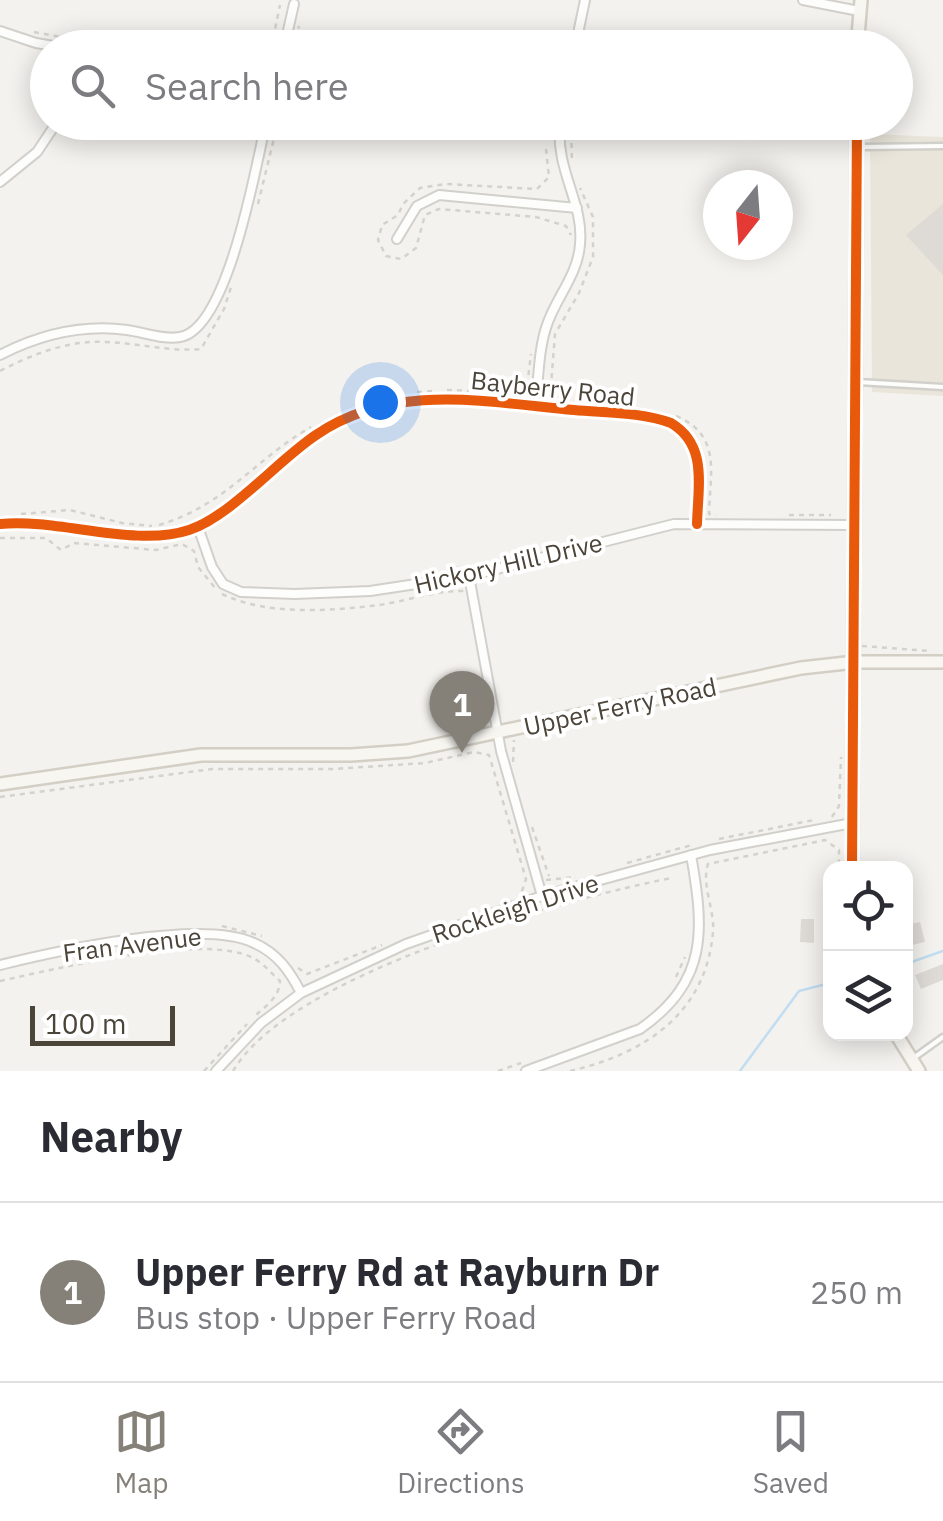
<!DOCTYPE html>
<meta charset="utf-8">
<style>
body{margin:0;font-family:"IBM Plex Sans",sans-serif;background:#f7f7f7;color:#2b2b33}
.controls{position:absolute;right:30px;bottom:30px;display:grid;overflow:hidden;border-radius:20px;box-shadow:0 5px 25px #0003}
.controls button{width:90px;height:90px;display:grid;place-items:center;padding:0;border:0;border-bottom:2px solid #e1e1e2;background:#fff;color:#2b2b33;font:50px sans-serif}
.compass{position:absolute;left:703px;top:170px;width:90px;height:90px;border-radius:50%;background:#fff;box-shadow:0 5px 25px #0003;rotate:197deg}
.scale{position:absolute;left:30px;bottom:25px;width:145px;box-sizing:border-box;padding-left:10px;border:5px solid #4b4439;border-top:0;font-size:28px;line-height:35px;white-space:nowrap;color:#4b4439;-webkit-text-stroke:8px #fff;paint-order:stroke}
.you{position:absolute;left:380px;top:402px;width:35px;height:35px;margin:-25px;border:8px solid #fff;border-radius:50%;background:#1a73e8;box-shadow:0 0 0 15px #1a73e833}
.badge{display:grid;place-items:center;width:65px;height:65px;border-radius:50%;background:#868178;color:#fff;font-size:32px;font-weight:700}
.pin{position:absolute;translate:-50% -82px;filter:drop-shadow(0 2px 5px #0008)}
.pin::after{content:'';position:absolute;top:52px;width:35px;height:30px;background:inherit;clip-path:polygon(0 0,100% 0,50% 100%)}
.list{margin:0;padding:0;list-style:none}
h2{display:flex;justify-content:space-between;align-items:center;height:130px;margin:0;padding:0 40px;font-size:42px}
h2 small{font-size:32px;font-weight:400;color:#7c7c81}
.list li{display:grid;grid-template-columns:65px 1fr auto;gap:30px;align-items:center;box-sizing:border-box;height:180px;padding:0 40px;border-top:2px solid #e1e1e2}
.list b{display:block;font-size:38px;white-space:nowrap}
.list p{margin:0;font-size:32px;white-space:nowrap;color:#7c7c81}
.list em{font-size:32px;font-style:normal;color:#7c7c81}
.icon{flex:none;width:55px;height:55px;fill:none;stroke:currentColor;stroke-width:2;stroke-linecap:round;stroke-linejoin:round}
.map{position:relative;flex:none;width:943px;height:1071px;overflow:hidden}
.search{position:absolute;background:#fff;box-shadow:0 5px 25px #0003;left:30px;right:30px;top:30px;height:110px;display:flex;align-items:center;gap:25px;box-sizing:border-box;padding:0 35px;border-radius:55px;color:#7c7c81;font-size:38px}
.sheet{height:310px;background:#fff}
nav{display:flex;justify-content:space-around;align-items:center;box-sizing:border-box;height:140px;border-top:2px solid #e1e1e2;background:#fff;font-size:28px;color:#7c7c81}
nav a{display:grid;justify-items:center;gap:5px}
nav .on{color:#868178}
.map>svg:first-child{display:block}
</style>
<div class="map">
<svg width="943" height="1071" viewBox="0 0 943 1071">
<rect width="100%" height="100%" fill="#f4f2ee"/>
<path fill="#eae5da" d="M870,134L943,137V396L872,392Z"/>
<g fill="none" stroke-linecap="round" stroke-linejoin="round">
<path stroke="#c0ddf1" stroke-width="2.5" d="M906,964L943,951
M740,1071L799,991L830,983"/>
</g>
<path fill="#dedbd6" d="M943,204V275L906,235Z
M801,919H814V943L800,942Z
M920,922L925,942L908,946L906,925Z
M943,964V980L921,989L915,975Z"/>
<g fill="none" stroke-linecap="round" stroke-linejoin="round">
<defs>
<path id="lane" d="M862,147L943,146
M858,382L943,387
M915,1057L943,1037"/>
<path id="street" d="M803,0L859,11
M0,31L36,43L65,48
M284,48L294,4
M575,48L585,0
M0,182L37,152L57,122
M397,239L417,206L439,195L577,208
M0,355C39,335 82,324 127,330C143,332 163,340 180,337C228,329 256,166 266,122
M535,407C539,379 538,348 548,322C558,295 578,274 580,244C584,202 555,171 560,122
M0,524C58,518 135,548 189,530C231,516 277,461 316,435C394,382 486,402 574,410C605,413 641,412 671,423C708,445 698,486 697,524
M198,527L212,567L223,584L241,592L295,594L370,591L469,576L674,524L856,525
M469,576L501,751L542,896
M0,965C57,951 202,918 254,943C277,953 290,971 301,993
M216,1071L261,1023L301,993L406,944L542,896L710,850L852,823
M526,1071L640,1029C709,981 704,929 691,855"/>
<path id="secondary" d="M857,48L861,0
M0,784L201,755H351L408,751L801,668L855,662H943
M852,868L857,122
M896,1034L919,1071"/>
</defs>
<use href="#lane" stroke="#d2d0cb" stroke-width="9"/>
<use href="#street" stroke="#d2d0cb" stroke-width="12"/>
<use href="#secondary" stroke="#d3cfc5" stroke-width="16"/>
<path stroke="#d3d2cc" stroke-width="2.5" stroke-dasharray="5 5" stroke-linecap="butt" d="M34,32L120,48
M271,48L280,5
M294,48L299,26
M571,123L572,162
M546,149L549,177L537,189L446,184L420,188L403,204L398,215L382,225L378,240L386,256L401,259L416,248L425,215L439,209L536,217L566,226L571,235
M258,204L278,122
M0,371C33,354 68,340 106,342C139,343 168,352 201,349L224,309L231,287
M447,390L473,391
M417,392L434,391
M526,395L531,354
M550,398L555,334L579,293L593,257V217L580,188
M358,404L374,398
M676,416C722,435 710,473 709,514L716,515
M21,514L70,510L122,523L152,526
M789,515H831
M159,525C226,505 255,459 311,427
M0,538H46L61,550L74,543L156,550L182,544L194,551L198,567L216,589
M457,568L473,565
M222,594C268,616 329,611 379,605C407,601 436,590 465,591
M862,646L929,651
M513,762L514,740
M0,797L212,769H333L425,763L474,752L489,755L526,879L521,894
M832,817L839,806L841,757
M532,827L549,876
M719,839L814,820
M627,863L692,845
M546,880L576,877
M222,926L262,936
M298,968L307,974L382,945
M676,977L685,957
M0,981C60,968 186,937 243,954C259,958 268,970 280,981C280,996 266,1006 256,1015
M204,1071L247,1024
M233,1071C290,974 563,899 672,878
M498,1071L521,1063
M570,1071C644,1054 706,1014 713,932C715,910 701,885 708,864L825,840L839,850V868"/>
<use href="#lane" stroke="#fdfdfc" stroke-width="4"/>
<use href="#street" stroke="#fdfdfc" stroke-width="8"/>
<use href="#secondary" stroke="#f7f6f1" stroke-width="11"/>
<defs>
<path id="cycleway" d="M0,524C58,518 135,548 189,530C231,516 277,461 316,435C394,382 486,402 574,410C605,413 641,412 671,423C708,445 698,486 697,524
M852,868L857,122"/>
</defs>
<use href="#cycleway" stroke="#fff" stroke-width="16"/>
<use href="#cycleway" stroke="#e8590c" stroke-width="10"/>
</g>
<g text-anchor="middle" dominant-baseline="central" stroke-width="8" stroke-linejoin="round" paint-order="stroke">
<g font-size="25" fill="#4b4439" stroke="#fff">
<text transform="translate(553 388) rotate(6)">Bayberry Road</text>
<text transform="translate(508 563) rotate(-13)">Hickory Hill Drive</text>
<text transform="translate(620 706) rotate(-12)">Upper Ferry Road</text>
<text transform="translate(515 908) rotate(-18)">Rockleigh Drive</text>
<text transform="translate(132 944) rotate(-7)">Fran Avenue</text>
</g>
</g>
</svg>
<div class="controls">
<button><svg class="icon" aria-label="locate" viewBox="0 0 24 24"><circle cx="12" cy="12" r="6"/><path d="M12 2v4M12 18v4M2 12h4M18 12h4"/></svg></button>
<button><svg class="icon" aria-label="layers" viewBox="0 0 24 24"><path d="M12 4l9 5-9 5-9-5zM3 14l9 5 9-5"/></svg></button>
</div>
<svg class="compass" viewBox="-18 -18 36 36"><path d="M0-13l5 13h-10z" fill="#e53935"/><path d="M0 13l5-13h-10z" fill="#7c7c81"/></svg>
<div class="scale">100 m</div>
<div class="you"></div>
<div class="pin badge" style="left:462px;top:753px">1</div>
<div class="search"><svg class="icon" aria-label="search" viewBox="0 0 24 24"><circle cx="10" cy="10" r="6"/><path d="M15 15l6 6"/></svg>Search here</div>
</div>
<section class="sheet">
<h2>Nearby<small></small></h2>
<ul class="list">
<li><span class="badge">1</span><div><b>Upper Ferry Rd at Rayburn Dr</b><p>Bus stop · Upper Ferry Road</p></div><em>250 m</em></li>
</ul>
</section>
<nav>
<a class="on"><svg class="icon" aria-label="map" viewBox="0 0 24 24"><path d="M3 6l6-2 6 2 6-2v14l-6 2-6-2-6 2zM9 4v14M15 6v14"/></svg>Map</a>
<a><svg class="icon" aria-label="directions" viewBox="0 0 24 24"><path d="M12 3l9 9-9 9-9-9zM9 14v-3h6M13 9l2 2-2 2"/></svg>Directions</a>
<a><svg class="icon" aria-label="saved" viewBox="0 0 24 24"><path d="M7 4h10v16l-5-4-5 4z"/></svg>Saved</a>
</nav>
